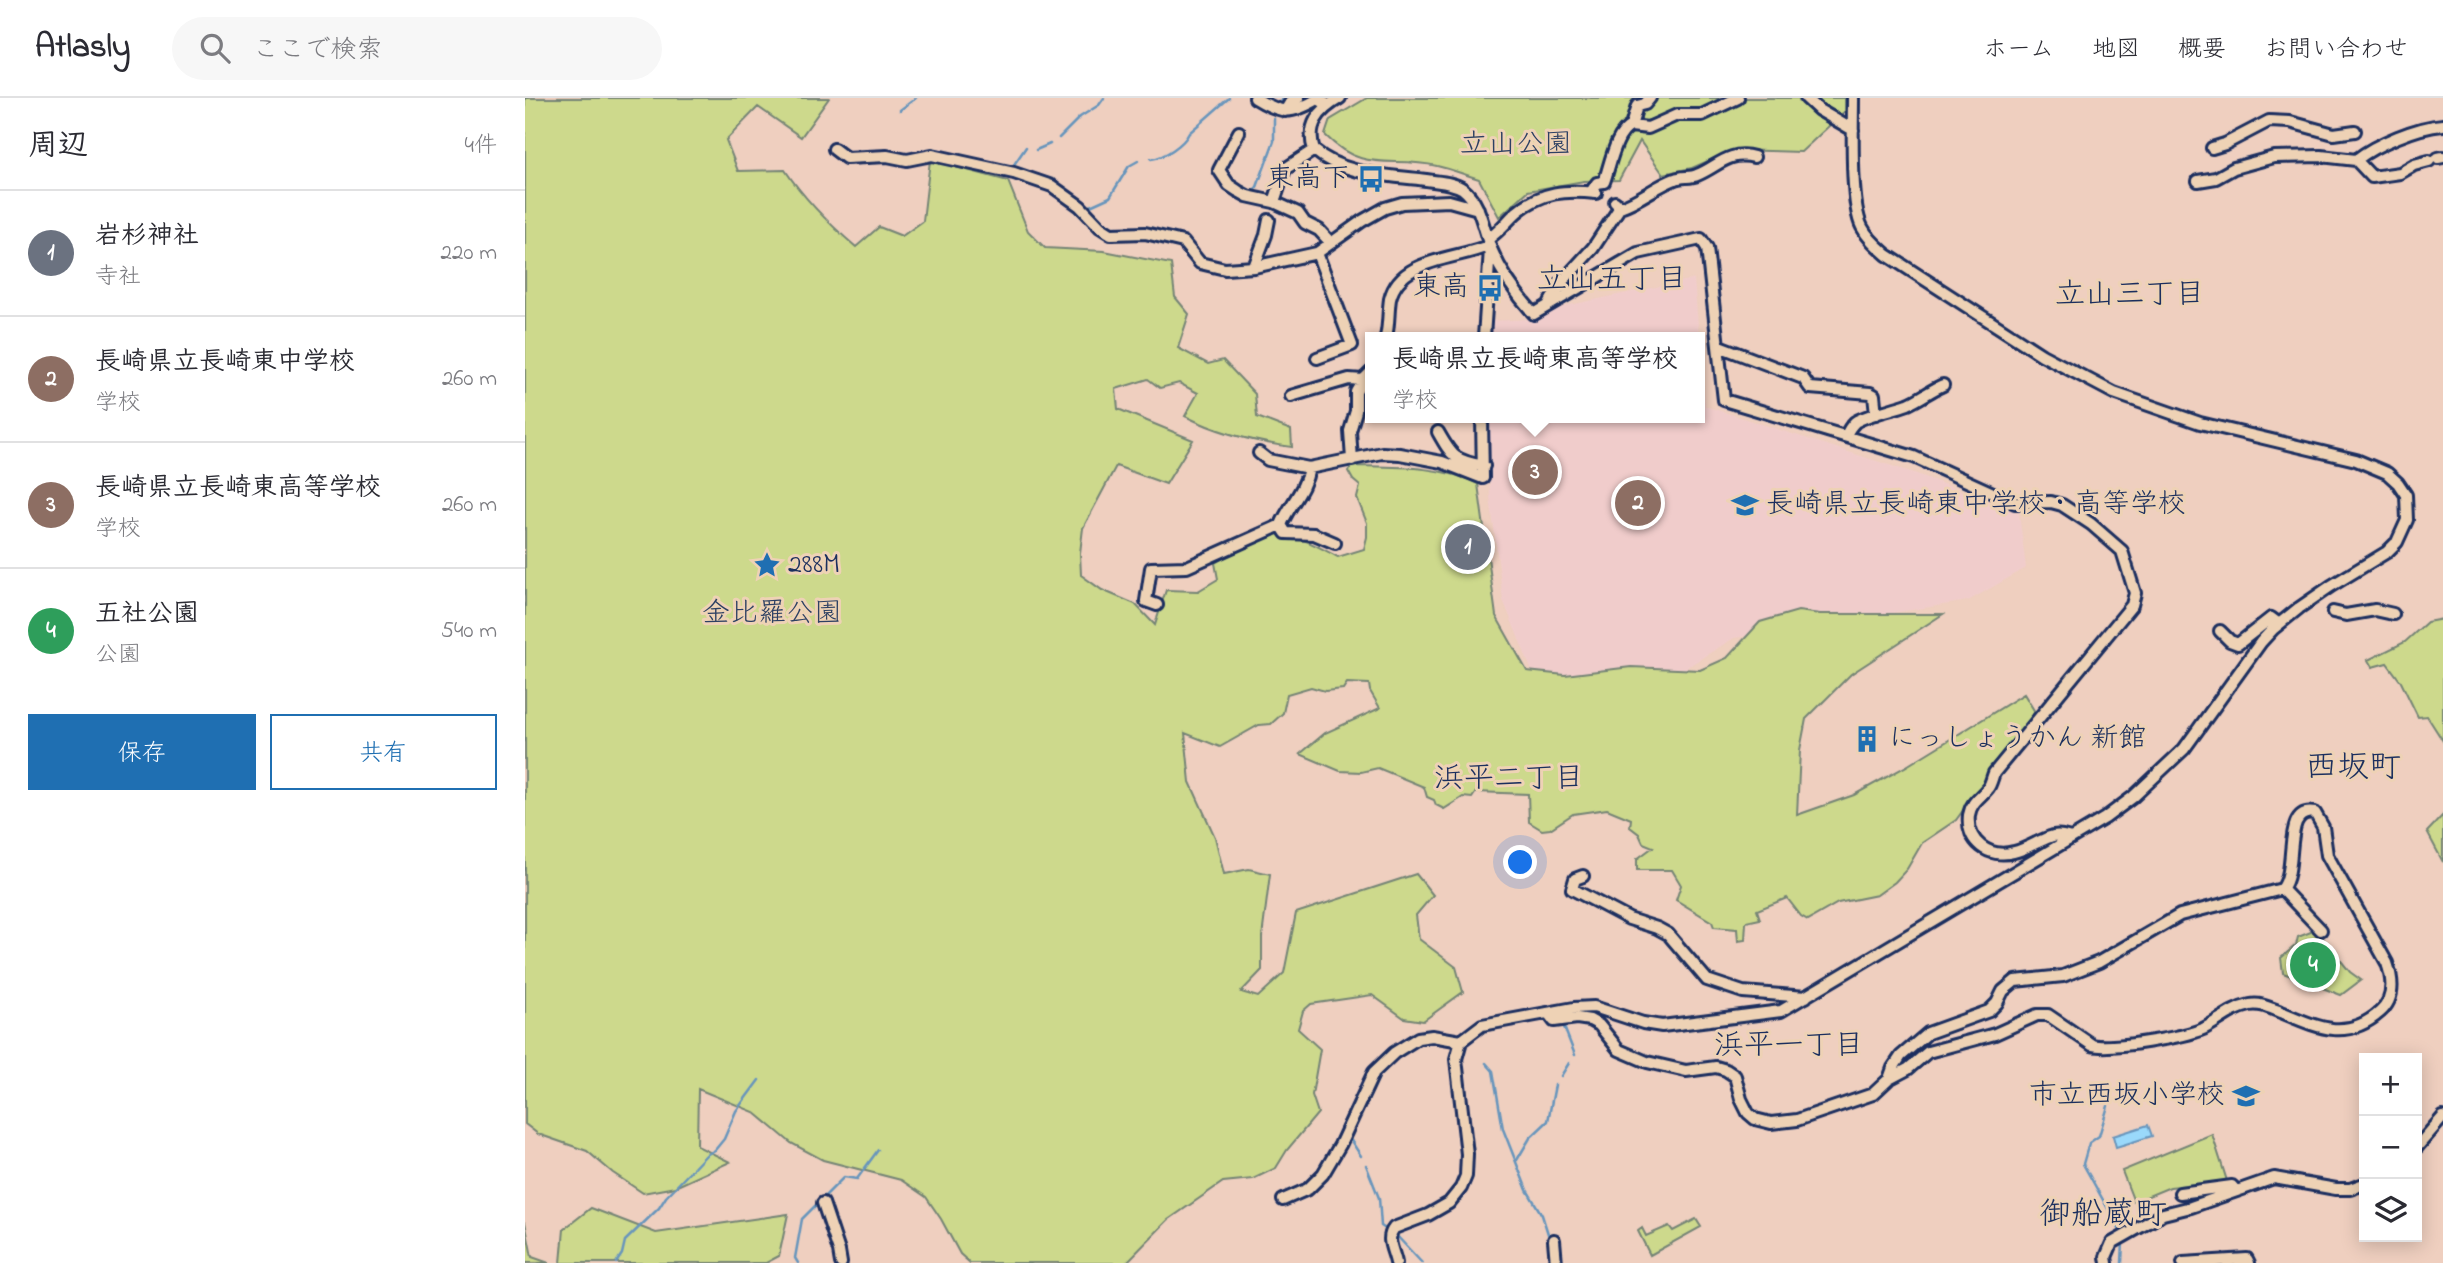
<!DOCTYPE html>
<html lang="ja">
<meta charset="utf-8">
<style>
body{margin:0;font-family:"Indie Flower","Klee One",sans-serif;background:#f7f7f7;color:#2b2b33}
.controls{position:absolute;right:21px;bottom:21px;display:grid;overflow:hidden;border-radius:0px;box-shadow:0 4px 18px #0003}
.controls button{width:63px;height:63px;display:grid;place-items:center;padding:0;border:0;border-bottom:2px solid #e1e1e2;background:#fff;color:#2b2b33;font:35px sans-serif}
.you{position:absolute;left:996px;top:765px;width:24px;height:24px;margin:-18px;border:5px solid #fff;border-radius:50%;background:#1a73e8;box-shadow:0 0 0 10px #1a73e833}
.badge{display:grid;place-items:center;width:46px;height:46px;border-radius:50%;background:#1f6fb2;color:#fff;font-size:23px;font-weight:700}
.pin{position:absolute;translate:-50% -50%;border:4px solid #fff;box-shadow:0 2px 7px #0006}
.popup{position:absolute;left:840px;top:234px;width:340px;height:91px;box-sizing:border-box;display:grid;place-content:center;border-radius:0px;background:#fff;filter:drop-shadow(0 2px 5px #0005);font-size:23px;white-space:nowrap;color:#7c7c81}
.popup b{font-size:26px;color:#2b2b33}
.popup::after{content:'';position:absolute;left:50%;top:100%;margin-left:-14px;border:14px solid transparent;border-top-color:#fff}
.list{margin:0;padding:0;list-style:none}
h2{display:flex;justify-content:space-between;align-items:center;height:91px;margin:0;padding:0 28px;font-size:30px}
h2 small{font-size:23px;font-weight:400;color:#7c7c81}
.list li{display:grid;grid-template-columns:46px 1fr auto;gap:21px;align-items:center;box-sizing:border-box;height:126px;padding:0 28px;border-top:2px solid #e1e1e2}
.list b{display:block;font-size:26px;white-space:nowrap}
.list p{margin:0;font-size:23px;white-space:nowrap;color:#7c7c81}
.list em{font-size:23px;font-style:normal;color:#7c7c81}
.actions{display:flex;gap:14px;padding:21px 28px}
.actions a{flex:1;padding:16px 0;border:2px solid #1f6fb2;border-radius:0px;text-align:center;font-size:24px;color:#1f6fb2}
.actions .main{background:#1f6fb2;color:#fff}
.icon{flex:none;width:38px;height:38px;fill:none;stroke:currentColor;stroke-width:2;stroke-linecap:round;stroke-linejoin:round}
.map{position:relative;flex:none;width:1918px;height:1165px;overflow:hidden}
header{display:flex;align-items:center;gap:42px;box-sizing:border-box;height:98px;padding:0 35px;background:#fff;border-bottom:2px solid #e1e1e2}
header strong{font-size:33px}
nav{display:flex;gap:38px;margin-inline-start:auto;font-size:24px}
.search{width:490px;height:63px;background:#f7f7f7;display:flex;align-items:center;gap:18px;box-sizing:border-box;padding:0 24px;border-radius:38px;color:#7c7c81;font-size:26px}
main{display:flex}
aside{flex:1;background:#fff}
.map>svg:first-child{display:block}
</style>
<header>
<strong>Atlasly</strong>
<div class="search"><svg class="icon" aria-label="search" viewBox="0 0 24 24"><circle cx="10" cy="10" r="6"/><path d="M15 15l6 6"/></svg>ここで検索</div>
<nav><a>ホーム</a><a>地図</a><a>概要</a><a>お問い合わせ</a></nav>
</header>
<main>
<aside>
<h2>周辺<small>4件</small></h2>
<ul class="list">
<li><span class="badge" style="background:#6b7280">1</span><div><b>岩杉神社</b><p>寺社</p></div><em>220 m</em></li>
<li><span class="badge" style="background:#8d6e63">2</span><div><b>長崎県立長崎東中学校</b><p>学校</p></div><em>260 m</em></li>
<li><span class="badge" style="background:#8d6e63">3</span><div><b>長崎県立長崎東高等学校</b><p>学校</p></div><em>260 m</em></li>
<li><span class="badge" style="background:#2e9e5b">4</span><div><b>五社公園</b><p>公園</p></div><em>540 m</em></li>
</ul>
<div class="actions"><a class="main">保存</a><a>共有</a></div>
</aside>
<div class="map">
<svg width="1918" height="1165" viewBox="0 0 1918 1165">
<rect width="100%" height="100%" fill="#efcfbf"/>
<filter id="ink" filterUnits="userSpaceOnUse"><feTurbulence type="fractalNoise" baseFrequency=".0143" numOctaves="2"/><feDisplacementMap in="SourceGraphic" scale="14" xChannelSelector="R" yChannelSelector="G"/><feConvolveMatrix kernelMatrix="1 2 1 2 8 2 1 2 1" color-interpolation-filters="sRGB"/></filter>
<g filter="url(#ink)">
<path fill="#f0cccb" d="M1169,181L1174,239H964V223L1006,221L1040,208Z
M1175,250L1180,308L1392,376L1494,415L1501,470L1443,503L1209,540L1151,576L1052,578L1007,573L978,502L965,399L962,320H1174Z"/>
<path fill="#cdd98c" stroke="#748475" stroke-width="2" d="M0,0H304L276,39L233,9L201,42L213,73L260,72C280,102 303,125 331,149L354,129L377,138L398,123L405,62L483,83L503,133L520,150L579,153L646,166L650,199L664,216L653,250L683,266L698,262L730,296L732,319L766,332L767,349C729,344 694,335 660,318L673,295L654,285L635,290L623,281L591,291L593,311L668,342L641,386L591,368L558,430L555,455L556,477L577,492L610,506L630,527L641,492L673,493L693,481L690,465C706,455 731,438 750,436C770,435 796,450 813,459L839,451L842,439V425L832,400L835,388L828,382L823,373L827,368C869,369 915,367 953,386L971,518L1002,573L1040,577L1106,569L1175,572L1202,560L1235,524L1273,513L1295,516H1418L1326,576L1281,621L1275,652L1272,717L1329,697L1380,669L1499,596L1510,614L1431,722L1397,745L1382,771L1370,784L1352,797L1313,805L1283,822L1276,818L1262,800L1232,812L1235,821L1221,824L1220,842L1213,843L1212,831L1189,829L1187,824L1151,802L1156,787L1147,772H1112V761L1128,749L1118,745L1114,736L1105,729L1106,721L1082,711L1048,716L1025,731L1017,732L1004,724L1003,696L951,694L947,700L938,699L919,711L911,707L909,702L902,699L899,689L853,670L836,674L815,673L775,656L800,635L855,610L845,593L844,586L822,585L818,591L800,593L786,589L762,596L758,615L746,626L734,627L695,649L660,635L665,684L690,739L699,776L724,771L745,776L737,839V872L716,894L733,899L759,875L771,815L891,776L908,797L891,817L894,841L931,869L938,894L898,923L879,920L847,897L786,906L778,913L773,931L795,951L787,997L793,1015L762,1052L751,1070L728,1081L698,1084L643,1122L601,1165H445L435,1156L416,1121L401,1099L376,1082L298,1062L266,1045L229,1014L173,991L172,1048L205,1064L150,1089L118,1095L88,1075L62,1053L13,1036L0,1026Z
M842,0H1320V13L1276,54L1208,52L1167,70L1138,76L1115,43L1094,82L1059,83L1003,93L974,119L954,81C940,77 926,71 912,68C867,57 839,77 800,37L805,22Z
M1918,521V643L1902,618L1893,619L1876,584L1862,565L1847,569L1843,562L1880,544L1902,524Z
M1918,717V764L1902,734Z
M1791,832L1825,874L1836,882L1816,897L1758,875L1756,860L1771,847L1773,839Z
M1687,1036L1702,1083L1645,1089L1609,1104L1597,1073Z
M66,1110L131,1135L263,1116L254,1158L241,1165H36L39,1131Z
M1171,1121L1176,1129L1125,1157L1113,1133L1117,1130L1121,1138L1144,1128L1148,1133Z
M0,1124L7,1159L24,1165H0Z"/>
<path fill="#9ad9fb" stroke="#6795bc" stroke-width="2" d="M1623,1027L1627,1038L1591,1049L1588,1038Z"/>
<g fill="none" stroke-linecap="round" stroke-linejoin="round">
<path stroke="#6795bc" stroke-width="2.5" d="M755,5L757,0
M375,12L391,0
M534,40L555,19L574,7L579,0
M511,52L525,46
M626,61C639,60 659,46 664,35L704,0
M488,68L501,49
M727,94L732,89L749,43V20
M563,109L585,99L604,68L613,63
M1039,929L1050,957
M961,965L968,973L978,1031L1002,1092L1017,1117L1024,1139
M1036,978L1044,965
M1583,1008L1574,1038L1564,1045L1558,1066L1597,1136
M823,1038L836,1058
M992,1062L1005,1040L1023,1023L1030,987
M841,1067L854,1100L856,1128L859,1130
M871,1137L897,1165
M91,1165L97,1156L100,1143L134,1110L141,1099L181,1057L190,1052L199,1041L211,1013L234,982
M273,1165L270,1160L277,1121L319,1079L332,1081L353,1052
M1597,1165L1598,1143"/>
<defs>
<path id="minor" d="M730,0C756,16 766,17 793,1L803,7
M815,0C794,12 781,27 789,52C819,78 864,77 901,82C913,84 928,84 938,91C957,106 958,133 967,153C977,176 992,197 1009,216L1113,155L1176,141L1182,150L1199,302L1389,359L1490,405L1526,404L1537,407L1566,426L1597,453L1610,495L1607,507L1469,675C1467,680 1466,686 1463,690C1455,700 1446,704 1444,717C1441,744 1464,761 1489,754C1502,751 1513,743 1525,739C1532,736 1539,738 1546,740
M1281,0L1294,12L1328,32
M760,13L766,3L773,0
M1106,28L1123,30L1152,17H1177L1213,0
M714,34L694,72L704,87L713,93L722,98L749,104L773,115L780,125L794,132L806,145
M1687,50L1700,46L1744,23L1765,24L1809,36L1830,33
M309,51L321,60L362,58L382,62L407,57L489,75L527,88L555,108L575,129L586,136L620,135L658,144L675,165L700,171L729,169L792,155L837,123L860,110L877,105L924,103L953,111
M1913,60L1918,59
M1831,62L1847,79L1875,75L1889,67L1904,63
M1673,83L1691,80L1709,70L1749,59L1796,58L1831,62C1851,46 1892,29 1918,27
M1066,94L1072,85L1079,84C1085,68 1090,35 1106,28L1112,8L1120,6L1125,0
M749,104L760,71L789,52
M1090,104L1095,109C1116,102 1131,88 1150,81C1157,78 1166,80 1172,77C1192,69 1204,52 1229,59
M963,141C975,133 982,123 992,114C1017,93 1041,92 1071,95
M729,169L741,137L744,122
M1024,206L1035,186L1068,150L1095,109
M861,239C864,227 863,214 865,201C875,159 933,162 965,147
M959,239L965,151
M1194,248L1278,280L1285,290L1345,295L1349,297L1351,316
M792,260L827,247L792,155
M766,298L824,281L838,282
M913,334C927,359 930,363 959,368
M1321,338C1323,332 1326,328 1330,324C1340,317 1370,311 1383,306C1395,301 1406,292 1418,287
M734,355L743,362L784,370L857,355L875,356L917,364L958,380L957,320
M827,362L825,333L831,313V294L838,282L846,274
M756,427L761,435L789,436L810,445
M632,507L621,503L626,470L662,469L756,427C764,407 780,393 784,370
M1808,514L1821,517L1850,512L1868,516
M1695,533L1705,543L1713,546L1746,520L1754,526
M1058,778L1050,781L1047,791L1104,821L1132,830L1143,836L1182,882L1218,894L1281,899
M1757,791L1796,832
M1023,915L1029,923L1052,920L1065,922L1074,927L1094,952L1122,964L1161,973L1191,969L1201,972L1210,978L1216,1001L1223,1015L1230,1021L1246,1025L1272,1022L1348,996L1364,981L1383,971L1403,954L1470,936L1512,917H1523L1567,947C1585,952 1660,939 1678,931C1694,923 1706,911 1725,907C1736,905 1745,910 1756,914C1792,929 1821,944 1855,914C1870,901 1868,882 1862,865L1802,757L1798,729L1790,715C1756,708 1774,770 1757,791L1655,817L1574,864L1538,878L1490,883L1478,893L1472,905L1464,913L1403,935L1376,958L1368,970L1364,981
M1892,1049L1918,1019
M1655,1095L1707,1088L1711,1093
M758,1102L783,1091L798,1076L815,1047L849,974L869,955L893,940L907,938L936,943
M298,1105L314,1153L316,1165
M1029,1142L1031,1165
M871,1165C869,1153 860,1141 869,1130L903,1117L924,1105L936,1090L941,1078L942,1056L931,961L936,943L957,927L1049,910L1069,909L1118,925L1137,928L1256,913L1580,720L1608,699L1659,651L1736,544L1748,531L1774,510L1806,488L1862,454L1872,444L1882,422L1881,397L1873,385L1862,375L1831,362L1675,325L1589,295L1517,257L1362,157C1353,149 1343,141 1337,129C1325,106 1328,29 1328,0
M1582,1165L1581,1159L1587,1145L1638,1116L1666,1109L1749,1080L1811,1091H1825L1839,1086
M1658,1165L1722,1161L1724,1165"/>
</defs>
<use href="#minor" stroke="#1b2f5e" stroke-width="16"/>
<use href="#minor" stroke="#eed2b5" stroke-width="10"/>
</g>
</g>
<defs>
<symbol id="bus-bare" viewBox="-9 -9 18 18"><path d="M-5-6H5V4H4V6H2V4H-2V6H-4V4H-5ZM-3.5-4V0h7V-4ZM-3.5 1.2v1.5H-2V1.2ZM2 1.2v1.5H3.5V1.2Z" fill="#1f6fb2" stroke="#eed2b5" stroke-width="2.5" paint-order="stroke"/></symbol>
<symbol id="school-bare" viewBox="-9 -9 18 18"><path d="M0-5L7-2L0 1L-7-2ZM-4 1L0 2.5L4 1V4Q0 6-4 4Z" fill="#1f6fb2" stroke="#eed2b5" stroke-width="2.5" paint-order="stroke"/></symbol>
<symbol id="sight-bare" viewBox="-9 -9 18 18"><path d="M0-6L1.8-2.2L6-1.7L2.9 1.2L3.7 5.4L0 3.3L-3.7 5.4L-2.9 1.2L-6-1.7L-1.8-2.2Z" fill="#1f6fb2" stroke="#eed2b5" stroke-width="2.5" paint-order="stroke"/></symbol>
<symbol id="building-bare" viewBox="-9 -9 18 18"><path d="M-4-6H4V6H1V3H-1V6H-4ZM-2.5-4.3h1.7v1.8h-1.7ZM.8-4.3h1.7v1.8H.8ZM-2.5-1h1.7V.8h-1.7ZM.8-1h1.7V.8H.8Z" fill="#1f6fb2" stroke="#eed2b5" stroke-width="2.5" paint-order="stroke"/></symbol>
</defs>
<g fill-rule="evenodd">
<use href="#bus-bare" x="827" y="62" width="38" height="38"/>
<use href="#bus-bare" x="946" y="171" width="38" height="38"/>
<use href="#school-bare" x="1201" y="388" width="38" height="38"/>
<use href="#sight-bare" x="223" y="448" width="38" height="38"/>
<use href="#building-bare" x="1323" y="622" width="38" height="38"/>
<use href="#school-bare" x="1702" y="979" width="38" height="38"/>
</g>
<g text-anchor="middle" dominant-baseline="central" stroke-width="6" stroke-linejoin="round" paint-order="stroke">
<g font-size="28" fill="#2d4063" stroke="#eed2b5">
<text x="991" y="47">立山公園</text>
<text x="247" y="516">金比羅公園</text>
</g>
<g font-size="28" fill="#1b2f5e" stroke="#eed2b5" text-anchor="end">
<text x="825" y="81">東高下</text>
<text x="944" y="190">東高</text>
<text x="1241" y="407" text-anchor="start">長崎県立長崎東中学校・高等学校</text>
<text x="263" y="467" text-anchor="start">288M</text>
<text x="1363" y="641" text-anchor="start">にっしょうかん 新館</text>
<text x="1700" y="998">市立西坂小学校</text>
</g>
<g font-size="30" fill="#1b2f5e" stroke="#eed2b5">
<text x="1087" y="183">立山五丁目</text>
<text x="1605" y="198">立山三丁目</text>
<text x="984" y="682">浜平二丁目</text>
<text x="1264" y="949">浜平一丁目</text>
</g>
<g font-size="32" fill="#1b2f5e" stroke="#eed2b5">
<text x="1828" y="670">西坂町</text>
<text x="1578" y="1117">御船蔵町</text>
</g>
</g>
</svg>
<div class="controls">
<button>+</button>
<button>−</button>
<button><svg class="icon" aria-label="layers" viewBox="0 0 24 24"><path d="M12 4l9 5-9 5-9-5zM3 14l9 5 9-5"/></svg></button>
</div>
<div class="you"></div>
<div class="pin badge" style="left:943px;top:449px;background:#6b7280">1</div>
<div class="pin badge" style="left:1113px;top:405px;background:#8d6e63">2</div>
<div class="pin badge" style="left:1010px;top:374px;background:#8d6e63">3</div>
<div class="popup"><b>長崎県立長崎東高等学校</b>学校</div>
<div class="pin badge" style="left:1788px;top:867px;background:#2e9e5b">4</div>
</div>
</main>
